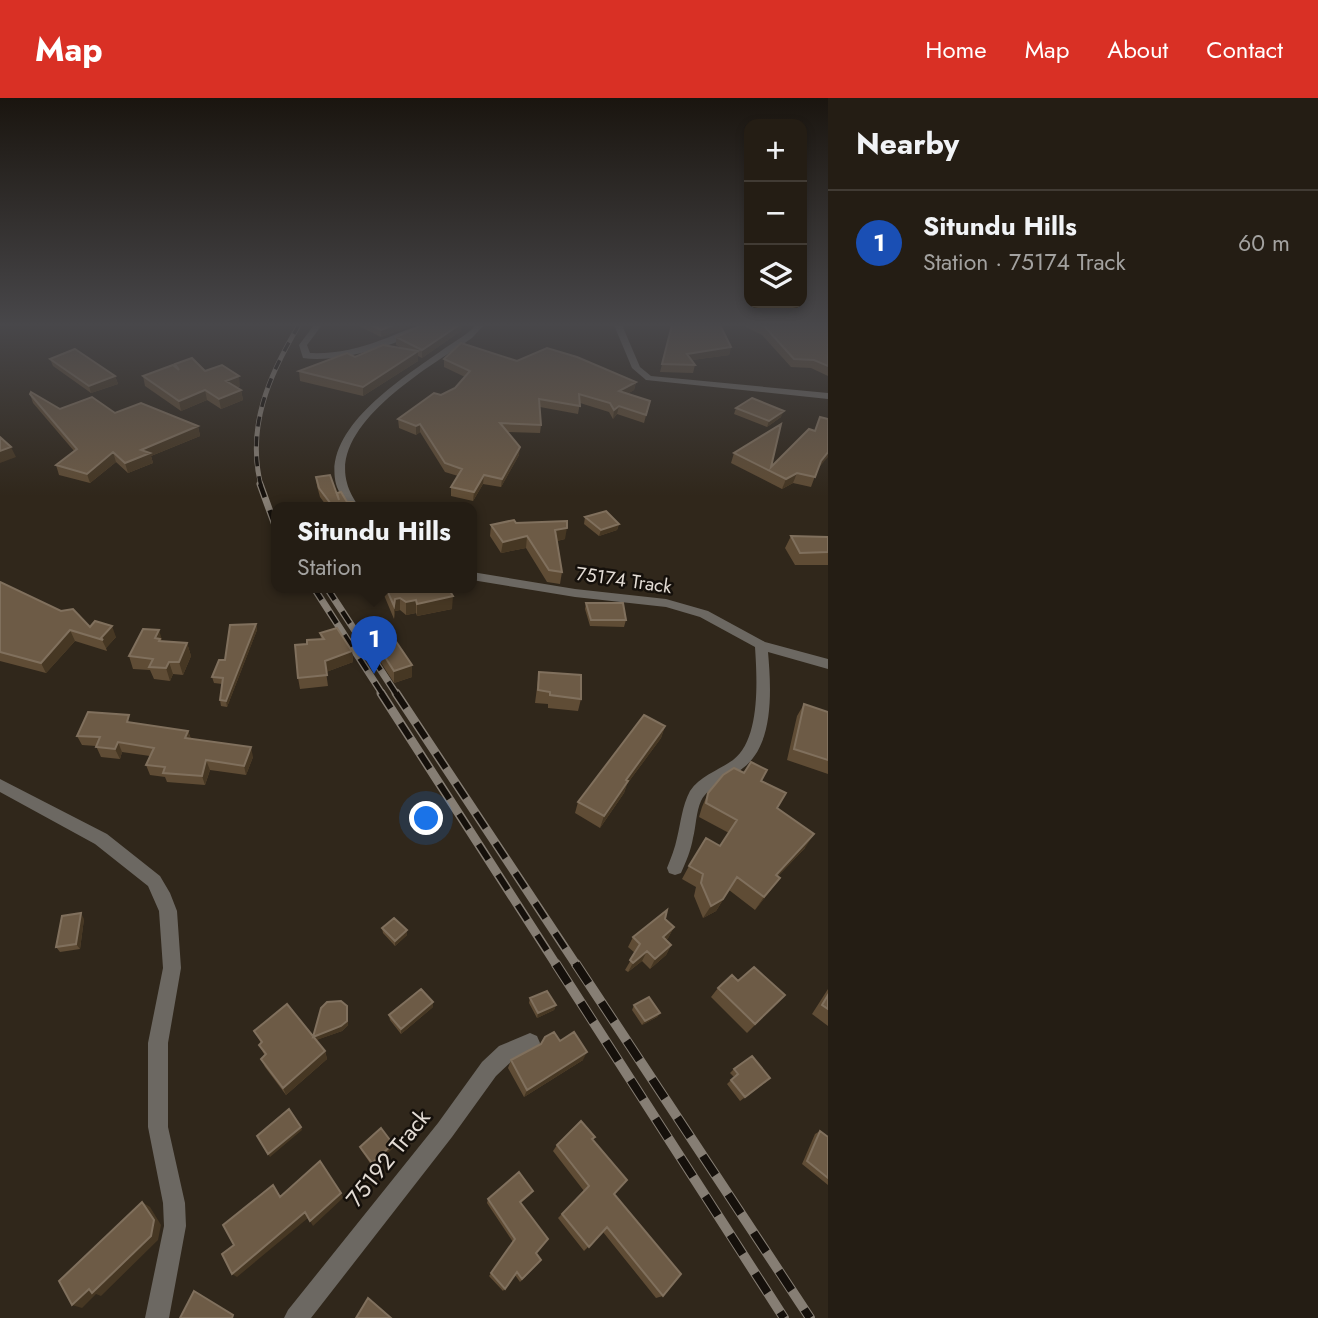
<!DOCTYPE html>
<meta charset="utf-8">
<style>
body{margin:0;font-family:Jost,sans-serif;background:#302a22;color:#f1f3f6}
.controls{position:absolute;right:21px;top:21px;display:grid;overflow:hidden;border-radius:14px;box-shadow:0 4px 10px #0003}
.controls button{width:63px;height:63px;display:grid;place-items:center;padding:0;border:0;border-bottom:2px solid #413b34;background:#241d14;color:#f1f3f6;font:35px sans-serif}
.you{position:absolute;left:427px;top:721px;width:24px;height:24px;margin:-18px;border:5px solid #fff;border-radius:50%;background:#1a73e8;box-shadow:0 0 0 10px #1a73e833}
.badge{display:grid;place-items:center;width:46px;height:46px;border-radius:50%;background:#d93025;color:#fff;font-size:23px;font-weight:700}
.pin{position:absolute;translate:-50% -58px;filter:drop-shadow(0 2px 4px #0008)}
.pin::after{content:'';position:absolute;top:37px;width:24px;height:21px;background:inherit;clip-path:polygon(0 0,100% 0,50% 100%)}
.popup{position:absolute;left:271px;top:404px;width:206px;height:91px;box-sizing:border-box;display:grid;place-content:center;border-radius:14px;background:#241d14;filter:drop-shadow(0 2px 5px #0005);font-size:23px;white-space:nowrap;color:#a3a2a0}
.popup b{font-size:26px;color:#f1f3f6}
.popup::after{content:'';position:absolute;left:50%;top:100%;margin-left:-14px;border:14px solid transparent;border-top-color:#241d14}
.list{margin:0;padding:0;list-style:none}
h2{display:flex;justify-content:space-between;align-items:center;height:91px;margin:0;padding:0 28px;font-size:30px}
h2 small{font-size:23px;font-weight:400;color:#a3a2a0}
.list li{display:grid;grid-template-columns:46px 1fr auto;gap:21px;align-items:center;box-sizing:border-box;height:105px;padding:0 28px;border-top:2px solid #413b34}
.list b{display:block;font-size:26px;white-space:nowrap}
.list p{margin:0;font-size:23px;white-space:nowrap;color:#a3a2a0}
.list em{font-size:23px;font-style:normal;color:#a3a2a0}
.icon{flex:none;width:38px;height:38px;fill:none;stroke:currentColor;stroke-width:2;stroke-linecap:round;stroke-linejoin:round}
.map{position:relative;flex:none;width:828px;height:1220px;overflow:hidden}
header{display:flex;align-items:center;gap:42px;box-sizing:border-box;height:98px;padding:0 35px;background:#d93025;color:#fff}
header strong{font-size:33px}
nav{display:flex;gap:38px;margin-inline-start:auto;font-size:24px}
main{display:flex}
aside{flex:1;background:#241d14}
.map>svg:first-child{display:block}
</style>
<header>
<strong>Map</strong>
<nav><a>Home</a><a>Map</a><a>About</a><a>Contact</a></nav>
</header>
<main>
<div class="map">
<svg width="828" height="1220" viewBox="0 0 828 1220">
<rect width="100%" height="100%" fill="#30271b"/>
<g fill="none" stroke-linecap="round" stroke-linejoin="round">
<path fill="#6c6862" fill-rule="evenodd" d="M314,227H322L307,247L310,255C334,256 358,251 381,242C397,237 412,227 429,227C401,248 338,265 303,260L299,247Z
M476,227H484L472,240C431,268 330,325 347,385C349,394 355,402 359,410H348C345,402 338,394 336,386C322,330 404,279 441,253C453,244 466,238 476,227Z
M614,227H622L640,269L651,278L828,295V301L646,282L632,270Z
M472,474L575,491L666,501L708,513L765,544L828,561V571L768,554C771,589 775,646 743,670C730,681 709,687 701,703C696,714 696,728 693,740C691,752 686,764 681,775L675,777L669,775L667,770C671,760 675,750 677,740C681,724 682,708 690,693C700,678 719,672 733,662C761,641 757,580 755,549L700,519L666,509L575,499L472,482Z
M0,681L107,736L160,778L170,795L177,813L181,870L168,945V1029L185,1105L186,1128L169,1220H145L164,1128L163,1105L148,1029V945L163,870L159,813L148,788L95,746L0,694Z
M530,935L537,938L540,945L537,952L513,962L496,978L452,1039L311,1220H284L288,1212L438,1025L482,964L499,948Z"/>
<defs>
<path id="rail-far3" d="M261,388C246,329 269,277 299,227"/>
<path id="rail-far2" d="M260,386L276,430
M314,490L383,597
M327,490L397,597"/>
<path id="rail-far1" d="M381,595L557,868
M396,595L577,868"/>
<path id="rail" d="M556,866L784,1220
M576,866L810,1220"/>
</defs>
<use href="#rail-far3" stroke="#867e74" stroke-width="5"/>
<use href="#rail-far2" stroke="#867e74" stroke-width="7"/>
<use href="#rail-far1" stroke="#867e74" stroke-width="9"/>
<use href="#rail" stroke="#867e74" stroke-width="10"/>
<use href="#rail-far3" stroke="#15100b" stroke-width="3.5" stroke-dasharray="10" stroke-linecap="butt"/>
<use href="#rail-far2" stroke="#15100b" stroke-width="4.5" stroke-dasharray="14" stroke-linecap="butt"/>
<use href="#rail-far1" stroke="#15100b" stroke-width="6" stroke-dasharray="18" stroke-linecap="butt"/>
<use href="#rail" stroke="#15100b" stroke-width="8" stroke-dasharray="23" stroke-linecap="butt"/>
</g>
<path fill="#5f4c35" d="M357,227H414L381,239Z
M672,227L731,249L729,257L692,262L695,267L693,275L660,274Z
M742,227H828V278L811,270L791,269L762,237Z
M461,233L422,260L418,258V263L363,298L300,283L299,273L355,259L404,251L396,247V239Z
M50,261L115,278L118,286L91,295L53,268Z
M444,261L517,263L636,284L634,292L627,296L650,303L644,325L617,316L613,321L609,314L580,305L578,316L540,309L541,327L540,335L507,334L519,357L501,389L483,386L473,403L451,398V389L458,378L445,374L420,334L416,337L399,330L398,321L455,290L465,279L444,269Z
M175,266L205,273L240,288L237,290L241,292L243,302L221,311L207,302L181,313L145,288L143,278L176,270Z
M30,296L60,311L115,315L198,328L200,338L151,358L153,365L128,375L116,364L90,385L59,377L56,367L74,353L33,305Z
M736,310L781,319L767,329L734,316Z
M734,355L771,369L818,370L811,389L793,385L782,391L731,365Z
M316,379L338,398L355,410H328L320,399L317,388Z
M585,419L619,426L617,432L599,438L584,426Z
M516,425L565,441L557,443L562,474L560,486L547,484L526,450L501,455L490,438L491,427Z
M791,438L828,439V467H795L785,450Z
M0,484L90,529L116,539L106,550L107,553L75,543L46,575L0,563Z
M381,490H448L452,511L417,518L416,515L406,517L400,512L395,513L394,521Z
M586,505L626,522L624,529L590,528L585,511Z
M256,526L257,532L227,609L221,608L220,602L222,586L214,585L212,579Z
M320,535L352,553L353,564L326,574L328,588L300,591L298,580L307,546L321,541Z
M163,544L187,545L191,558L183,577L173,576L170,583L154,581L150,572L133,571L129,558Z
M378,548L412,567V579L394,585L378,560Z
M539,574L581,601L578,613L548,610V606L535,605Z
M804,606L828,614V676L787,662L797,618Z
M132,625L188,633L191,641L253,659L246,677L210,672L205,687L167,684L165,679L150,677L146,667L150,658L122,654L120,661L101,659L96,648L82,647L77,638Z
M665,628L661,640L627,686L624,695L600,730L575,715L578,704Z
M761,683L777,710L805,750L778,778L780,780L755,812L729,792L716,813L703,820L694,798L696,789L682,781L689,768L720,748L729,735L699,719L702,709L708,695Z
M84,821L80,851L60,854L56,849Z
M665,821L674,829L668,840L666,842L671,847L666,857L650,871L642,863L628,874L625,872L635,855L628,849L633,839Z
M382,830L407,832V837L395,848L383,835Z
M738,883L785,897L747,935L711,899L718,890Z
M828,891V928L812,916Z
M530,900L556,907L554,912L537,920L529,905Z
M634,907L660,915L657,919L642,927L632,912Z
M433,909L401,936L390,922L389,917Z
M347,912L348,927L342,933L316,942L325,953L327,961L286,997L265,969L261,961L265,958L259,947L261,945L254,933L313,938Z
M560,943L583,962L524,999L508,970L511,962Z
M734,971L766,984L740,1003L727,986L734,979L730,975Z
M820,1033L828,1039V1087L802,1066L815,1036Z
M593,1042L614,1096L663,1198L656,1200L603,1134L584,1153L558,1120L584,1093L553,1053L557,1047Z
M360,1049L393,1050L372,1068L361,1052Z
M530,1097L521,1105L536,1155L541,1162L520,1184L515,1177L503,1193L489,1178L513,1144L487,1105L488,1101Z"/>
<path fill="#463723" d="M393,227H414L381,239V232Z
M459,227H462L461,233L422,260V252Z
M731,249L729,257L685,263L687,256Z
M418,253V263L363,298V289Z
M115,278L118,286L91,295L89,288Z
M239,278L240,288L228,293L226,283Z
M636,284L634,292L618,301L619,293Z
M205,292L207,302L181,313L179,303Z
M241,292L243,302L221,311L219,301Z
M619,308L617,316L613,321L614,312Z
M784,313L781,319L767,329L769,323Z
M420,326V334L416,337V328Z
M198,328L200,338L151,358L153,365L128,375L125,365L141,352Z
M11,349L16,359L0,365V353Z
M520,349L519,357L501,389L502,381Z
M113,354L116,364L90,385L87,376Z
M828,354V359L816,373L821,363Z
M797,375L793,385L782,391L786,381Z
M484,377L483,386L473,403L474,394Z
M619,426L617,432L599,438L601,432Z
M567,430L565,441L553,444L555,432Z
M527,438L526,450L501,455L503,444Z
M453,498L452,511L417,518V506Z
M400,500V512L395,513L394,521V508L395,501Z
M416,502V515L406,517V504Z
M256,526L257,532L227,609L226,603Z
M112,528L116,539L106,550L101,540Z
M70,532L75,543L46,575L41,565Z
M159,532L163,545L155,540Z
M187,545L191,558L183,577L179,564Z
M352,553L353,564L326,574L325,563Z
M169,564L173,576L170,583L166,570Z
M412,567V579L394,585V573Z
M665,628L661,640L627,686L624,695L600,730L604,718L626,682Z
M188,633L191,642L185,640Z
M118,644L122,654L120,661L115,651Z
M251,649L253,659L246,677L244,668Z
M206,662L210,672L205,687L202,678Z
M814,736L805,750L767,789L776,777Z
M780,780L771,792L755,812L764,799Z
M729,792L716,813L703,820L711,808Z
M81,815L84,821L80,851L76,846Z
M674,829L668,840L657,849L663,839Z
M407,832V837L395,848V843Z
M671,847L666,857L650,871L655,861Z
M647,853L642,863L628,874L633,865Z
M433,904V909L401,936V931Z
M556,907L554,912L537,920L538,915Z
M347,908L348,927L342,933L314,943L313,939Z
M660,915L657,919L642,927L645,923Z
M325,953L327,961L286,997L283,990Z
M587,954L583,962L524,999L527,992Z
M301,1029L302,1032L270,1059L268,1056Z
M393,1046V1050L372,1068V1065Z
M341,1095L343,1100L313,1128L310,1123Z
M142,1104L150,1109L161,1127L158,1142L101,1198L96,1196L82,1210L72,1207L89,1191Z
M305,1114L308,1120L237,1179L232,1176Z"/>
<path fill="#6d5b46" stroke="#80705d" stroke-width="2" d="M371,227H393L381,232Z
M422,227H459L422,252L396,239Z
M672,227H720L731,249L687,256L695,267L662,266Z
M760,227H828V268L814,262L794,261L765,229Z
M461,245L517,263L547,250L577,259L636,284L619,293L650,303L646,317L619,308L614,312L610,305L579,296L580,308L539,301L541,327L500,325L520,349L502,381L484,377L474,394L451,389L462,371L445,365L420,326L416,328L398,321L434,295L441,297L455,290L470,273L444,261Z
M383,247L418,253L363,289L299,273L347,255L355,259Z
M75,251L115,278L89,288L50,261Z
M192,260L205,273L222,267L239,278L226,283L241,292L219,301L205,292L179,303L143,278L173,267L179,272L175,266Z
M31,294L60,311L92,299L115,315L141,305L198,328L141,352L150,355L125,365L113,354L87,376L56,367L77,351L30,296Z
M752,300L784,313L769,323L736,310Z
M820,319L828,321V354L821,363L815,379L797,375L786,381L734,355L781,326L771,369L809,331L815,333Z
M0,339L11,349L0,353Z
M330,377L339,402L337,395L341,394L347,404H353L355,410H334L319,390L316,379Z
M606,413L619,426L601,432L585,419Z
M514,422L516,425L567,423V430L555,432L562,474L549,472L527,438L503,444L491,427Z
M791,438L828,439V454L800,455Z
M0,484L61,513L73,511L90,529L95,523L112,528L101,540L103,542L70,532L41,565L0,554Z
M386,490H448L453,498L417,506L416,502L406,504L400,500L395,501L394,508Z
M586,505H623L626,522H591Z
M256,526L226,603L220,602L223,580L212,579L219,562H225L230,527Z
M337,530L352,553L325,563L327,577L298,580L295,547L307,546V542L324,541L320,535Z
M143,531L159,532L155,540L160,541L159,543L187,545L179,564H169L166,570L149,569L153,561L129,558Z
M395,542L412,567L394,573L378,548Z
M539,574L581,577V601L550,597V594L538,592Z
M804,606L828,614V662L794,651Z
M88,614L129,617L127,624L188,633L185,640L251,649L244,668L206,662L202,678L163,675L165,669L146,667L154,650L118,644L115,651L96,649L100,639L77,638Z
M644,617L665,628L626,682L628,683L604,718L578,704Z
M751,664L767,672L761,683L786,695L777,710L814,736L776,777L780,780L764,799L737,779L723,801L711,808L701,785L703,776L689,768L706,740L720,748L737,722L706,705L708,695L723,677L734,670L744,675Z
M667,812L665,821L674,829L663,839L671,847L655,861L647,853L633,865L630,862L640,846L633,839Z
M81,815L76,846L56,849L62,818Z
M394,820L407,832L395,843L382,830Z
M754,869L785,897L755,926L718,890L732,877L738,883Z
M421,891L433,904L401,931L389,917Z
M547,893L556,907L538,915L530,900Z
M828,897V911L822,907Z
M649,899L660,915L645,923L634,907Z
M341,903L347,908V923L341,928L313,939L321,910L327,904Z
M287,906L325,953L283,990L261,961L266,956L259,947L262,944L254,933Z
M554,934L560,943L574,934L587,954L527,992L511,962L541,946L545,939Z
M752,958L770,980L745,999L731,982L738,976L734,971Z
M289,1011L301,1029L268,1056L257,1038Z
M581,1023L595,1039L592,1041L627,1082L614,1096L681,1176L663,1198L607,1129L589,1149L562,1116L589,1088L557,1047Z
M381,1030L393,1046L372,1065L360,1049Z
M820,1033L828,1039V1080L807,1063Z
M320,1063L341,1095L310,1123L305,1114L232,1176L222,1156L234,1147L223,1127L273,1087L280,1099Z
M519,1074L533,1093L520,1104L548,1141L536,1155L541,1162L522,1181L517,1174L505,1191L491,1175L515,1141L488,1101Z
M142,1104L154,1122L151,1138L92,1195L89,1191L72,1207L59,1183Z
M194,1193L233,1217L232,1220H180Z
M368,1200L391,1220H356Z"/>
<linearGradient id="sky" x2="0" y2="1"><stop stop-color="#1a150f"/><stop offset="0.57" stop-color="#48474a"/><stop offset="1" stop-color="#48474a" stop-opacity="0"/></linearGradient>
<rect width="828" height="398" fill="url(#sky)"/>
<g text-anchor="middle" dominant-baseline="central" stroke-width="5" stroke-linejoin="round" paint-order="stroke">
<g font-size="19" fill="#e3dcd5" stroke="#15100b">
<text transform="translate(624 482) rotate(8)">75174 Track</text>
</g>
<g font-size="23" fill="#e3dcd5" stroke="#15100b">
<text transform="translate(388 1060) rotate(-51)">75192 Track</text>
</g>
</g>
</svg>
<div class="controls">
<button>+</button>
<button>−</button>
<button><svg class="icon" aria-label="layers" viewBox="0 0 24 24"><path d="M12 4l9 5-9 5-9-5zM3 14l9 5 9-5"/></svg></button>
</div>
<div class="you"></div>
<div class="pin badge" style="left:374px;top:576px;background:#1a4fb4">1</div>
<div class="popup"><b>Situndu Hills</b>Station</div>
</div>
<aside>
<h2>Nearby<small></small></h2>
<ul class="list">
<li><span class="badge" style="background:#1a4fb4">1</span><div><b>Situndu Hills</b><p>Station · 75174 Track</p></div><em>60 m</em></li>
</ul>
</aside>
</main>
